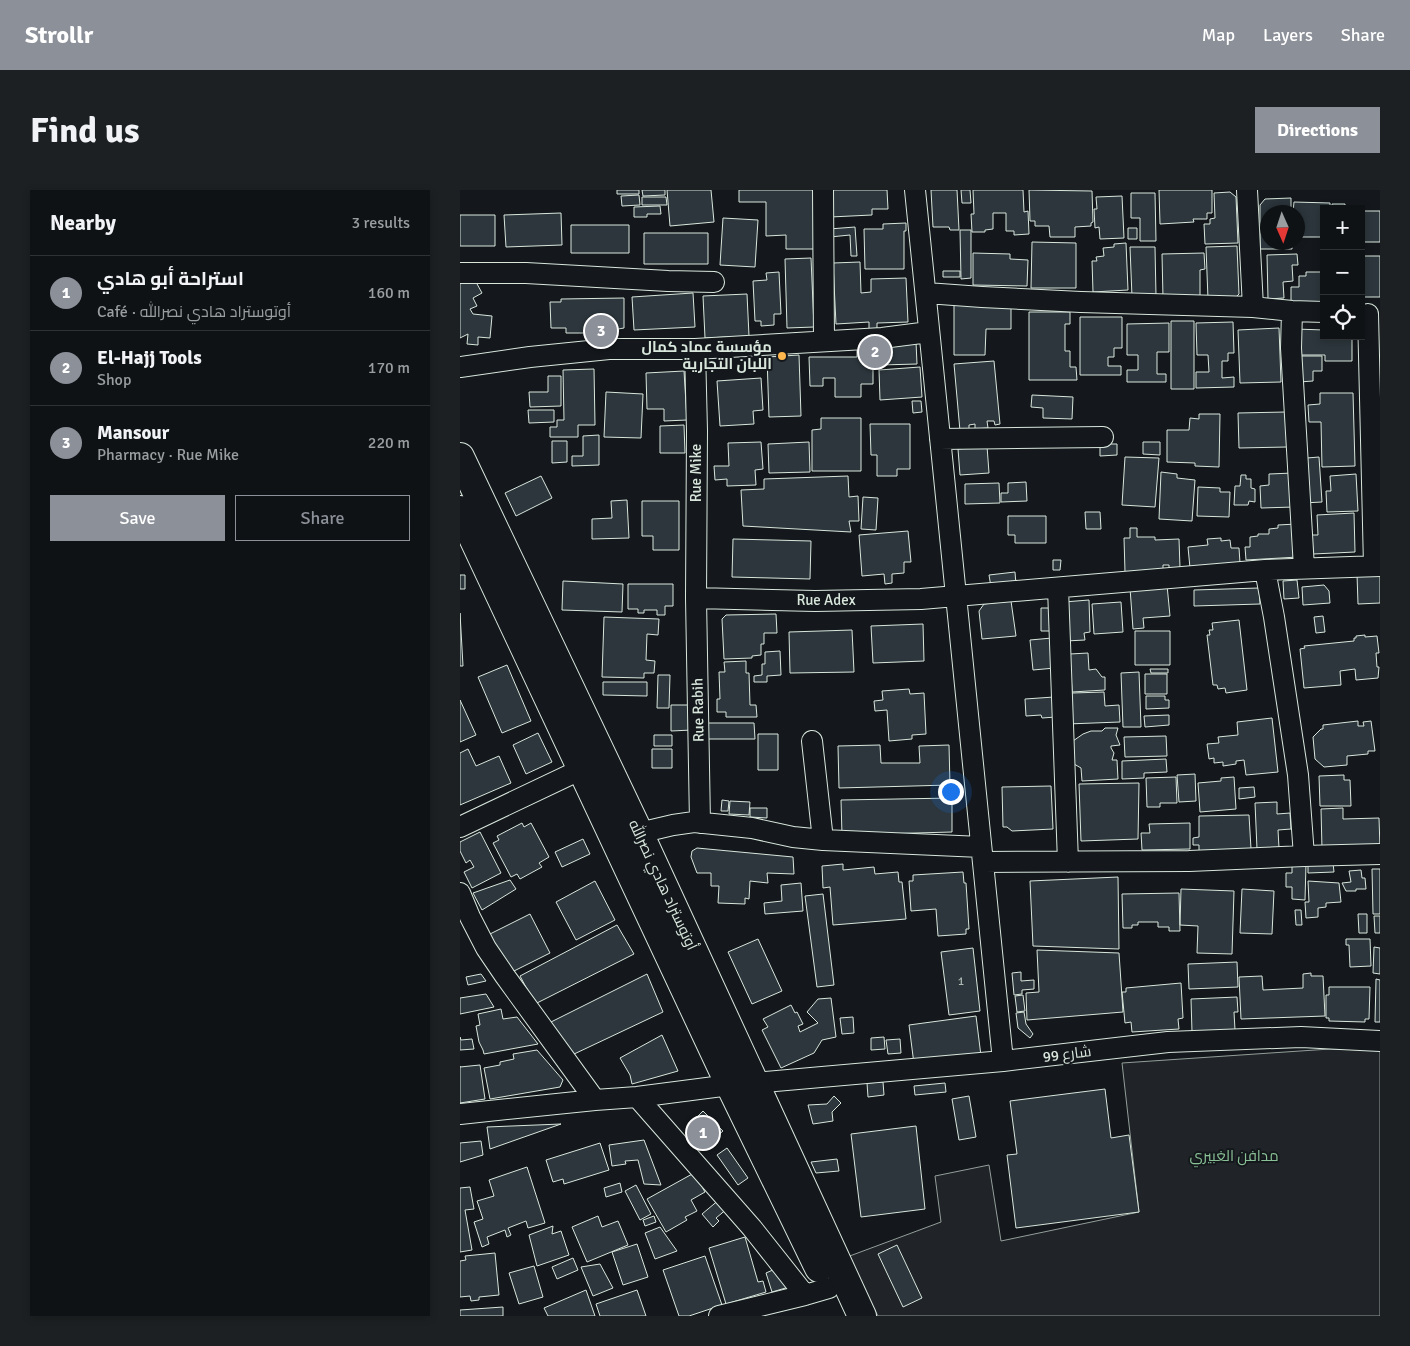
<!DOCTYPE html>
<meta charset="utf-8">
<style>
body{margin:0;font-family:Signika,Cairo,sans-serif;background:#1d2022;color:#f1f3f6}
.controls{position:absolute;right:15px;top:15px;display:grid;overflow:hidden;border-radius:0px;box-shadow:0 2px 8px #0003}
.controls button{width:45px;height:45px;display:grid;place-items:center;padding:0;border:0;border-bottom:1px solid #2f3234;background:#0f1215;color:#f1f3f6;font:25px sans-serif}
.compass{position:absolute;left:800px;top:15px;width:45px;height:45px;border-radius:50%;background:#0f1215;box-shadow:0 2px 8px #0003;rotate:177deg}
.you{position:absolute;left:490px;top:601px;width:18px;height:18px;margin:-12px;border:4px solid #fff;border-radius:50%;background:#1a73e8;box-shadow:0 0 0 8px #1a73e833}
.badge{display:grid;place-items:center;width:32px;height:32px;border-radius:50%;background:#8c9099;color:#fff;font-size:16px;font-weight:700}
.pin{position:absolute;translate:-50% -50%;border:2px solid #fff;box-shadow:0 1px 5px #0006}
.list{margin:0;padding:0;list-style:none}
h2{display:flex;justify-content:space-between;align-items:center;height:65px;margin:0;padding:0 20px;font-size:21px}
h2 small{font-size:16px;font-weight:400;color:#9b9ea0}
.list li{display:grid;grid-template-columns:32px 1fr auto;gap:15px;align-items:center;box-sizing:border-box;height:75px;padding:0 20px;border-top:1px solid #2f3234}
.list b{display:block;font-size:19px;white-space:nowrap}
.list p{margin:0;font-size:16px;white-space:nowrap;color:#9b9ea0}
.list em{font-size:16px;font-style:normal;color:#9b9ea0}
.actions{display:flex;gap:10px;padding:15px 20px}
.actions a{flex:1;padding:11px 0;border:1px solid #8c9099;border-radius:0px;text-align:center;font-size:18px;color:#8c9099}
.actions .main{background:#8c9099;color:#fff}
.icon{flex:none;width:28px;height:28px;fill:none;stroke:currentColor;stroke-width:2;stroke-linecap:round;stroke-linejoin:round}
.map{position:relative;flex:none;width:920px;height:1126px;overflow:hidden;border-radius:0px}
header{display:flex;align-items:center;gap:30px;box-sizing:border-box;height:70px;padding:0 25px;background:#8c9099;color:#fff}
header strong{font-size:24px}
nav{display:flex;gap:28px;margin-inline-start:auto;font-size:18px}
.intro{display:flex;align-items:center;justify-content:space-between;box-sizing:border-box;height:120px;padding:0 30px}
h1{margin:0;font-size:35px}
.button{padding:12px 22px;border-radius:0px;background:#8c9099;color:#fff;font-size:18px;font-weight:700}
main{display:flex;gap:30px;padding:0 30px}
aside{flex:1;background:#0f1215;border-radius:0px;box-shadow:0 2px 8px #0003}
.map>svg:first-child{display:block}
</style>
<header>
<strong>Strollr</strong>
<nav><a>Map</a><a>Layers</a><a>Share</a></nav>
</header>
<div class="intro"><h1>Find us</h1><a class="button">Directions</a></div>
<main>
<aside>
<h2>Nearby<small>3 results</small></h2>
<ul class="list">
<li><span class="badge">1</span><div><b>استراحة أبو هادي</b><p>Café · أوتوستراد هادي نصرالله</p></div><em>160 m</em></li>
<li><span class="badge">2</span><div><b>El-Hajj Tools</b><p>Shop</p></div><em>170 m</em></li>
<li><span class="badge">3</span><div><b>Mansour</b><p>Pharmacy · Rue Mike</p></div><em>220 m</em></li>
</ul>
<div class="actions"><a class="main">Save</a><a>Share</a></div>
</aside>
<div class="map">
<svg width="920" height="1126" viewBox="0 0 920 1126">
<rect width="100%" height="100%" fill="#14181c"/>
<path fill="#202428" stroke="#939e99" d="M870,859L920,860V1126H418L387,1067L481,1032L475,986L529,975L541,1051L679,1022L662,873Z"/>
<path fill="#2c363c" stroke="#d8e6dc" d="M157,0H179V4H157Z
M182,0H205V5L183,6Z
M207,0H251L254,32L210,36Z
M279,0H354L355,59H326V45L306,46V12H279Z
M369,0H427L428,19H412V25L370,27Z
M471,0H497L499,40H490L489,37H473Z
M501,0H510L511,13H502Z
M513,0H563L564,22L568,21L569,44L554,45V41H546V23H533V39L525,40V42H512L511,24H514Z
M569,0L632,1L633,32L631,33V36L615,37V47H590L589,36H575V31H570Z
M699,0H752V23H747V29H733L734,32L700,34Z
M770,2L776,7L778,53L745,54L744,34H750V29L755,28L754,3Z
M671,3H695L696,51H680V28H671Z
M179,5L180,15L162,16L161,6Z
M662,6L664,48L640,49L639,37L635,38L634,19H637L636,7Z
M182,7H206L207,15H182Z
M831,8V22H808V52H832V59H800V15L805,9Z
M834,12L870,13V19H864V47H838V22H833Z
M872,14H885V19H872Z
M200,16L201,24H187V27H174V17Z
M901,21H920V52H901Z
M101,23L102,55L46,57L44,25Z
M0,25H35V56H0Z
M263,28L298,30L295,77L260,75Z
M446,33V41H444V79H405L404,39H423V34Z
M111,35H169V63H111Z
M395,37L397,66H391L390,45L370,47L369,39Z
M668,38H677V49H668Z
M500,40H511V88L501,89Z
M184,43H248V74H184Z
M572,52L616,53V98H571Z
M666,53L668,100L633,102L632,71H637L636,67L644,66L643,58L654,57V54Z
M777,56L779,104L775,108L748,109L746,57Z
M670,57H695L696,106L672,107Z
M513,63L550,64V69L568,70L567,96L513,95Z
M744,63L745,79L740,80V107L703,108L702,64Z
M837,64L838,75H832L833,91L823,92L824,108L808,109L807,65Z
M901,66H920V107H901Z
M351,68L354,137L327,138L325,69Z
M400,72L401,103L411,102V89L446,88L448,132L417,133V139L409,140V132L376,134L373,73Z
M483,81H500V87H483Z
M319,82L321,124H314V135L301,136V131H295L293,91L307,90L306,83Z
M846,82H864V112H831V97H839V86H846Z
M0,91L16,92L22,103L13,108L17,116L10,119L13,124L32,126L30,148L18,147V155L7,154L8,144L0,148Z
M233,103L235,137L174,140L172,107Z
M287,104L289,146L245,148L243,106Z
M164,108V138L158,139V142H152V139L148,138V144H130V140H125V143H106V138H91L90,112H101V109Z
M494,114L551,115V139H526L525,165H494Z
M569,122H610V134H605V161H610V177H616L617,190H569Z
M620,127H662V158H654V167H648V176H661V185H620Z
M711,131H734V199H711Z
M773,132L774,163H768V171H762V188L774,187V197L736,198V182H749L748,165H737L736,133Z
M709,133V162H697V184H706V192H667V180H678V165H667V134Z
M819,138L821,192L780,193L778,140Z
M835,139L864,140V146H892V171H865V165H835Z
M456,152L457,174L421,175L420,154Z
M397,160H413V194H401V207H375V188H363V196H350L349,167H397Z
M339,165L341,226L309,227L307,167Z
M838,166H862V181H853V191L839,192Z
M534,171L540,234L535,235L534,231H527L528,238L515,239V234L509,235V240L500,241L494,174Z
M460,177L462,207L420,210L419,180Z
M134,179L135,235H118V247H90V237H97V230H104L103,180Z
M224,181L227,230L204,231V219H187L186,183Z
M88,186H101V216L70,217L69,202H88Z
M301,188L303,220L293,221L294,234L260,236L257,191Z
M146,202L183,204L181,248L144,247Z
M860,203H893L895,276L862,277L861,232H849L848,215L860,214Z
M572,205L613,207L612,229L583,228V218L571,217Z
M452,211H461L462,222L453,223Z
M68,220H94V232L69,233Z
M826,222L827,257L779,258L778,223Z
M739,224H760L759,277L735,276V273L707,272V240H729L730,228L739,229Z
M361,228H401V281H352V240L361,239Z
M410,234H450V279H437V286H417V265H411Z
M224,235L225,263H200V236Z
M139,245V275L112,276V266H123V246Z
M92,251H107V272L92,273Z
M301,252L303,279L295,280L296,295L267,296V289L255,290L254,276H269L268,253Z
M349,252L350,282L309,283L308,254Z
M683,252H700V265L683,264Z
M640,254H657V265L640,266Z
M527,256L529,283L500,285L498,259Z
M665,267L699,268L695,317L662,315Z
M859,267L862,312L843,313L847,268Z
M701,282L717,284V288L735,290L732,331L699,329Z
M833,283L834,317L801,318L800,296L809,295V284Z
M896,284L898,321L867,322L866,301H871L870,286Z
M781,285H786V289H791V298L795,299V312L789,311L788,315H774L775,296H780Z
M81,286L92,308L56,326L45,303Z
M388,286L389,307L398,306L399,331H389L391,342L283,336L281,300L304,299V289Z
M566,292L567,311L541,312V303H548V293Z
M539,293L540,313L505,314V294Z
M738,297L760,298V302H770L769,327L737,326Z
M403,307L418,308L416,340L401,339Z
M167,310L169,348L132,349V329L152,328L151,311Z
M182,311H219V360H193V346H182Z
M625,322H640L641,339H626Z
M894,323L895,362L853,364L852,345H858L857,325Z
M548,326H586V353H555V345H548Z
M836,334L838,367L786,370L785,357H790V347L798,346V344H809V339L818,338V335Z
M670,338H677V347H695V350L719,349L720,378H709V375H703V381L665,382L664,348H670Z
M448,341L451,372H444V383L432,384V393L425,394L424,384L402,386L399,345Z
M761,348V351L770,350L771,358H779L780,373L730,378L728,357L748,355L747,349Z
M273,349L351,351L350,389L272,387Z
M593,370H601L600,380H593Z
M555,382L556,395L531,397L529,385Z
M920,383V413L898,414L897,384Z
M0,385H5V399H0Z
M837,390L839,408L824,409L823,391Z
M103,391L163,394L162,422L102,420Z
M168,394H213V416H205V425H197V420H184V423H178V419H168Z
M707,395L710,426L683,428L684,438L673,439L670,398Z
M864,395L869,401L870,413L843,415L842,397Z
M799,398L800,414L734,416V400Z
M629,410L630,442L624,443L625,450L606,451L604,412Z
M551,411L556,446L522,449L519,421L524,414Z
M661,412L663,442L634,444L632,414Z
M581,418H592V441H581Z
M0,423L3,476H0Z
M316,424L317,443H304V454H301V465L292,466V468L264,469L262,429L266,425Z
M863,426L865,442L856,443L854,427Z
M144,427L199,429L198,445L187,444L186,470L195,471L194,483H184V488L142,487Z
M779,430L787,500L766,503L765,498L758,499L757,495H753L747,445H750L749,440H753L752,433Z
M463,434L464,471L413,473L411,436Z
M392,440L394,482L330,483L329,442Z
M675,441H710V475H675Z
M905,445V447L917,446L919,463H916L917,477H919L918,488L896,490L895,479L880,481L881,495L844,498L840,459L845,458L844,456L894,451V448H896V446Z
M592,448L595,478L573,480L570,450Z
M320,461L321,485L307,486V492H294V486L302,485V474H305V462Z
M628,463L629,480L636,479L642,487H645V500L612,502L610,464Z
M286,471V483H289L290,515H296L297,527H266V522H257V509H260L259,482H265L264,472Z
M47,475L71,531L42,543L18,487Z
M690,479H708V483H691Z
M679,482L681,537H663L661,483Z
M685,484H707V504H685Z
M198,485H210L209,518H197Z
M143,492H187V506L143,505Z
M449,499L450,504L464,503L466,544L452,545V549L429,551L427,520L415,521L414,511L423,510L422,501Z
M644,502L645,516L659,515L660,532L607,534L612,503Z
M686,506H705V510H709V518L686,519Z
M594,507L596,527L582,528L581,525L566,526L565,509Z
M0,510L16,545L0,552Z
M211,515H232V540L211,541Z
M709,525V535L685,537L684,526Z
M812,528L818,582L786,585L784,570L776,571V574L763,576V572L754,573V568L749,569L747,554L759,553L758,547L778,545L777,532Z
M898,531V536H904L903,532L911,531L915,561H908V564L887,566V575L864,577L855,569L853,547L861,539H863V535Z
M247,533H294L295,549H248Z
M645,538H658L656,545L660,555L651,556V558L654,563L652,570H657L658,589L622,591L621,578L614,574L613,551L623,544L631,541H642Z
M78,543L92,572L66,584L53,555Z
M298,544H318V580H298Z
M194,545H212V556H194Z
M706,546L707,566L665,567L664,547Z
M420,555L421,573H460L459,556L489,555L490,595L379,598L378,556Z
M8,559L16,576L39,566L51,593L0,615V563Z
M192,559H212V578H192Z
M706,569L707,582L684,583V588L662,589V571Z
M735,584L736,611L719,612L717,585Z
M884,585V590H890L891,616H860L859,586Z
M716,587L717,613H700V617H687L686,588Z
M774,587L776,619L740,622L738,593L761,591V588Z
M679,593L678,649L621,651L619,594Z
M591,596L593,639L552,641L547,637H543L542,597Z
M794,597L795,607L779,609V598Z
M492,608V642L382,645L381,610Z
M262,610L269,611L268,621H261Z
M270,611L290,612L289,625L269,624Z
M817,612V624L830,623L831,639L818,640L819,658L797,659L795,613Z
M290,618H307V628L290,627Z
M883,618V629L919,628L920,658L862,659L861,619Z
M789,625L791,659L739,662V655H733V648L739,647V626Z
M62,633L64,637L71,633L89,667L79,673L82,677L60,689L57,684L51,687L33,653L39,650L37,646Z
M730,633V659L682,660L681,643H690L689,634Z
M20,642L41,683L12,698L4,682L14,677L10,670L6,673L0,661V652Z
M123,649L130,664L102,677L95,662Z
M237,658L333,667L334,684L307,683L308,693L290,691L289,709L285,708V714L258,713L259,696H251V683H237L231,667L232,661Z
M873,673L874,682L848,683V675Z
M383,674V680L414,677L415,684L438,682L439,692H442L446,729L373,735L370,697L363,698L362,676Z
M832,674H846L845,710L832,709V697H826V683H832Z
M912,679H920V724H913Z
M901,680L902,688H905L906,699H896V701H886L882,693L891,692L889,681Z
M503,682L504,693H506L509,739H506V744L478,746L476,719L451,721L449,691H453V685Z
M658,687L659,759L573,756L570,691Z
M50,690L56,699L22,720L13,703Z
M135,691L155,730L116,750L96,712Z
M848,691L879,693L881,712L866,713V717L858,718V727L846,728L845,712H849Z
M341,693L343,721L305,724L304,713L322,711L321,695Z
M721,699L774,701L772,764L737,763L738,736L720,735Z
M782,699L814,701L812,744L780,743Z
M719,703L720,741H709V737H698V732H678V735H672V738H663L662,704Z
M363,704L374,795L357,797L345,706Z
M835,720H841L842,735H836Z
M70,724L90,763L50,783L30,744Z
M898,724H907V743H899Z
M914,726H920V743H915Z
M157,735L174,764L75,814L60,786Z
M298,749L322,801L292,814L268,762Z
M886,749H910L911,776L890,777L889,755H886Z
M914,757L920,758V784L913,783Z
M513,758L520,821L489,825L481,762Z
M577,760L659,763L663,822L567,830L566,803L579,802Z
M777,772L778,797L729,799L728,774Z
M561,782V791L574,790V799L562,800V804L554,805L552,783Z
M851,783V786H863L865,826L781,829L779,787L802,786L803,800L843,798V784Z
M21,784L26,791L8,795L6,787Z
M187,784L203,822L112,865L87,834Z
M916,789L920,790V832H915Z
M721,793L723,828L718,829L719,839L672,842L671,832L665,833L662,802H666V798Z
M869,797H910L909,829H905V832L869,831V828H866V805H869Z
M26,804L34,817L0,824V808Z
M563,805L565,821L557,822L555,806Z
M777,807L778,822H774L775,840L732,842L731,809Z
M371,808L376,847L362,850L354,863L321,878L302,840L308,837L303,829L331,815L335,823L337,822L343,834L338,836L340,842L358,833L347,822L358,809Z
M41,819L43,829L57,827L78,854L24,864L23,860L19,852L16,836L20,835L18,824Z
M564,822L566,834L573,844L570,848L558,838L556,823Z
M516,826L521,866L454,874L449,835Z
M393,827L394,843L382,844L380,828Z
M202,845L218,881L172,894L170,885L160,868Z
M0,847L1,850L12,849L14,859L0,860Z
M424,847L425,859L411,860V848Z
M440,849L441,863L428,864L426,850Z
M77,860L103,890L100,897L30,909L24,878L40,875V872L54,869L53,864Z
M20,875L25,909L0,913V876V877Z
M423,892L424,905L408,907L407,893Z
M485,893L486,902L455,905L454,896Z
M645,899L651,948L669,945L679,1022L556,1038L547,965L557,964L550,911Z
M374,906L381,913L372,922L373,931L353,934L348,915L367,914Z
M509,906L516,947L499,950L492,909Z
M243,921L263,941L254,949L243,938L237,944L228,936Z
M101,934L30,959L27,937Z
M456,936L465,1019L401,1027L391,944Z
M184,950L201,995L184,994L178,970L165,971L166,974L152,976L149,955Z
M21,951L23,965L0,972V953Z
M140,953L149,980L104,994L103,989L93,992L86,970Z
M267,958L288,988L278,995L257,965Z
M377,969L379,981L356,983L351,972Z
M67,977L85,1033L68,1038L66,1031L48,1038L51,1045L47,1047L45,1040L27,1047L29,1054L22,1057L14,1032L23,1029L17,1011L34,1006L29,990Z
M234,983L245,1002L231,1010L237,1021L225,1027L227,1030L206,1042L187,1009Z
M160,993L162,1002L146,1007L144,998Z
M176,995L191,1024L180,1030L165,1001Z
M10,997L14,1019L5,1020L12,1060L0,1062V998Z
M260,1009L268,1018L256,1028L259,1031L253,1037L242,1024Z
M138,1026L142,1037L158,1031L168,1055L127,1072L112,1037Z
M194,1026L196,1032L185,1036L183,1030Z
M93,1036L92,1044L101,1041L109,1065L77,1076L69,1045Z
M200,1037L217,1061L195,1069L185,1043Z
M285,1047L298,1092L303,1091L306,1102L266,1114L249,1058Z
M177,1054L188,1087L163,1095L152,1062Z
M437,1055L462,1108L443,1117L418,1064Z
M35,1063L39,1105L19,1107V1110L11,1111L10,1106L0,1107V1071L6,1070L5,1066Z
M245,1066L262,1115L229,1126H219L203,1080Z
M113,1068L118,1080L97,1089L92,1077Z
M140,1074L153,1098L133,1106L121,1077Z
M74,1076L83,1107L59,1114L49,1083Z
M315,1079L329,1097L312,1102L306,1083Z
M126,1100L135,1126H88L84,1118Z
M177,1100L186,1126H140L136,1114Z
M43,1117V1126H0V1120Z"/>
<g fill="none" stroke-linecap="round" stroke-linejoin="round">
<defs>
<path id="minor" d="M363,0L364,151
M455,0L543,871
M787,0L793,117
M0,83H66L208,91L254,92
M466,103L522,107L621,112L793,117L832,121L864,122
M832,121L831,158L844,378
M908,124L914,376
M235,159L237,241L236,408L240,633
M0,177L70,167L149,159H235L422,148L469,142
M480,249L643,247
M805,380L814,427L838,585L844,666
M598,398L608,672
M236,408L355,411L461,409L805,380L920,376
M352,551L363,650
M0,637L122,579
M179,643L213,635L234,632L292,638L333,647L363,650L521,657
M523,672L729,671L844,666L920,664
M0,703L10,727L26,758L45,786L135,910
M177,907L292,1038L345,1105
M0,924L135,910L177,907L270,895L543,871L708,852L841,847L920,851
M259,1126L345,1105L369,1098"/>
<path id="highway" d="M0,267L179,643L402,1126
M0,320L270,895L359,1078"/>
</defs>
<use href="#minor" stroke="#d8e6dc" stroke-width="22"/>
<use href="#highway" stroke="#d8e6dc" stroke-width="30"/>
<use href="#minor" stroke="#14181c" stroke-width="20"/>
<use href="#highway" stroke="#14181c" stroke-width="28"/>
</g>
<circle fill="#ffb74d" stroke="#14181c" stroke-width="2" cx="322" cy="166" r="5"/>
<g text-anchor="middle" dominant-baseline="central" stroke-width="4" stroke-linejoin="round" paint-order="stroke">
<g font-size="12" fill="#adbab4">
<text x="501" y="791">1</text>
</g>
<g font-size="15" font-weight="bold" fill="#d8e6dc" stroke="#14181c" text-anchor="end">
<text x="312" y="157">مؤسسة عماد كمال<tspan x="312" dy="17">اللبان التجارية</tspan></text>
</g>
<g font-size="15" fill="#d8e6dc" stroke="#14181c">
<text transform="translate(236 283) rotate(-90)">Rue Mike</text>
<text x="366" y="410">Rue Adex</text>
<text transform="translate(238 520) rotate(-91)">Rue Rabih</text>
<text transform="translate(203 695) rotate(65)">أوتوستراد هادي نصرالله</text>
<text transform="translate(607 864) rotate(-7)">شارع 99</text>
</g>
<g font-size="15" fill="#8ac095" stroke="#14181c">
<text x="774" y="966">مدافن الغبيري</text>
</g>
</g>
</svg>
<div class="controls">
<button>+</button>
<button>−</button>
<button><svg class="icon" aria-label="locate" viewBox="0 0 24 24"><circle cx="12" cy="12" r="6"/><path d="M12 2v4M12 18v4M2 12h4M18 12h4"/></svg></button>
</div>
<svg class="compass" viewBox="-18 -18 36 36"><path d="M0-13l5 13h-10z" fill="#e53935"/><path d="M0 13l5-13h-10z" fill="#9b9ea0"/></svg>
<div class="you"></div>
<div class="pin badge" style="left:243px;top:943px">1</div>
<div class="pin badge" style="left:415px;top:162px">2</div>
<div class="pin badge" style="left:141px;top:141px">3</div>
</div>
</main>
